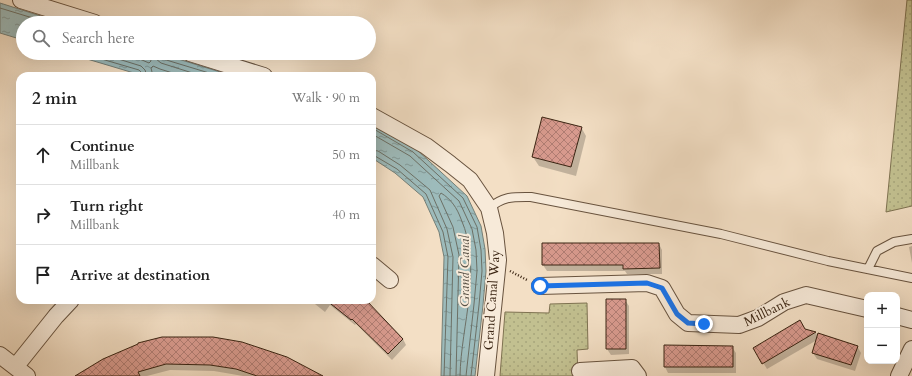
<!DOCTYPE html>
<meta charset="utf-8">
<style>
body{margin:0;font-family:Cardo,serif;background:#f6f6f6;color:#222}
.controls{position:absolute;right:12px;bottom:12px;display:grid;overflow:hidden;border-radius:8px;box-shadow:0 4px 16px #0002}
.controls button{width:36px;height:36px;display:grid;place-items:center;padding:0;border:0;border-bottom:1px solid #e0e0e0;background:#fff;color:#222;font:20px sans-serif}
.stop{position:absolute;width:12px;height:12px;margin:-9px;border:3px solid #1a73e8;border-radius:50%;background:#fff}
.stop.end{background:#1a73e8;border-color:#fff;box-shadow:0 1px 4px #0008}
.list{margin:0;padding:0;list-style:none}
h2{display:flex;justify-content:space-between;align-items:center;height:52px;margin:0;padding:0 16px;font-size:17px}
h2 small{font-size:13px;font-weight:400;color:#767676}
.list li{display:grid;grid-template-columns:26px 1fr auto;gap:12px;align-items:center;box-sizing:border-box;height:60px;padding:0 16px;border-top:1px solid #e0e0e0}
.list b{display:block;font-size:15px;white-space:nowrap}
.list p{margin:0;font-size:13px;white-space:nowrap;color:#767676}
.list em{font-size:13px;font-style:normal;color:#767676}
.icon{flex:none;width:22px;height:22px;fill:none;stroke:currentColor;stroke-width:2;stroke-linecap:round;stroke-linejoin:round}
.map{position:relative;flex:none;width:912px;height:376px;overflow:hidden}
.search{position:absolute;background:#fff;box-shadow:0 4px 16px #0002;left:16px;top:16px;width:360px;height:44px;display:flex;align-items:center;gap:10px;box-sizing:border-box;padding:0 14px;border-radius:22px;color:#767676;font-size:15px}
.panel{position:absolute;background:#fff;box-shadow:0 4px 16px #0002;left:16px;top:72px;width:360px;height:232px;border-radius:12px}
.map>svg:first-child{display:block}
</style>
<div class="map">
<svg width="912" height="376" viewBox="0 0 912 376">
<defs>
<pattern id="grass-dots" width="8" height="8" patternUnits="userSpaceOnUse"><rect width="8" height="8" fill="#c2c090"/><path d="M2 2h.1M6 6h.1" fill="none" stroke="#a7a57b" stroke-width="1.8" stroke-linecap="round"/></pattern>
<pattern id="water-ripples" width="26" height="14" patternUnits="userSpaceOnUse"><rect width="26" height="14" fill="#9dbbbb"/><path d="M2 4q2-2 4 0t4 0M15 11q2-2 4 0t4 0" fill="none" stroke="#819897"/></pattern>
<pattern id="building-cross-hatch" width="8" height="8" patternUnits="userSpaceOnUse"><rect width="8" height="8" fill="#d89a8e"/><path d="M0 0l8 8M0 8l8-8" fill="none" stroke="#b07d73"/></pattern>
</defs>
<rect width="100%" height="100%" fill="#f3dfc5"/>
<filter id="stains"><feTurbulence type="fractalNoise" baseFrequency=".005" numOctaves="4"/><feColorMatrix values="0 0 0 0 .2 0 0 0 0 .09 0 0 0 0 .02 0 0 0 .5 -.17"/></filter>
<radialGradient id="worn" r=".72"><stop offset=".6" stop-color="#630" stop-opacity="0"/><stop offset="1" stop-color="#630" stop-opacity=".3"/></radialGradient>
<path fill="url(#grass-dots)" stroke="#7e7251" d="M907,0H912V206L886,212Z
M587,303L588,349L577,350L578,376H500L505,312L549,313L550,304Z"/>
<path fill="url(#water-ripples)" stroke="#757f77" d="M0,3L63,23H23V40L0,33Z
M67,53H159L233,76H144Z
M372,124L416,149L467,196L481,226L485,249L486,271L483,305L475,376H441L444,257L439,232L423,197L395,173L372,158Z"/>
<path fill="#0003" d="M581,127L586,136L576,176L539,166L533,157Z
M659,244L662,250V274H627L625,271H547L543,265Z
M912,246V263L909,247Z
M285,300H292L290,303Z
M310,300H368L371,305L370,306L403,339L406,345L392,360L356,324L355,325L330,305L325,312Z
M625,300L629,306V354L611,355L607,349Z
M805,330L816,333L818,337L857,346L861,353L855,371L817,359L813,353L817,340L767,369L754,348Z
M140,345L316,376H243L214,371L170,370L147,376H77Z
M732,347L736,353V373H668L665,367Z"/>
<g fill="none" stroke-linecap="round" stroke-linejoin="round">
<path stroke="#6c7066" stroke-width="1" d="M0,8L49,23
M81,53L139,70L141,72L142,76
M99,53L141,66L145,70L147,76
M119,53L142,60L149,63L151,61L149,53
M155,53L156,59L161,63L202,76
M160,53L161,57L163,59L219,76
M153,76L151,68L153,66L160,69L182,76
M372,128L413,152L463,198L477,227L481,250L482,271L479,305L471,376
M372,134L410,156L459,201L472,229L476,250L477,271L474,304L466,376
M372,150L378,151L400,165L430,190L447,229L453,257L450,376
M372,155L375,156L397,169L426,194L443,232L448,257L444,376
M456,376L459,255L453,227L439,196L441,193C451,199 457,208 461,219C483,269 461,324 460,376"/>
</g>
<path fill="url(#building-cross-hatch)" stroke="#3a2412" d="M542,117L582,127L571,167L532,157Z
M542,243H659L660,268L623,269V265H542Z
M606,299H626V349H606Z
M326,300H366L403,339L388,354L352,319L351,320Z
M800,320L805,329L816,332L762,364L753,348Z
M818,333L858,346L851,365L812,353Z
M162,337H213L242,342L287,357L323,376H257L236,369L210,365L166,364L138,372L140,376H75L103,359L138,344V343Z
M664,345L733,346V367H664Z"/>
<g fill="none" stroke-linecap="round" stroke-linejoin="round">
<defs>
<path id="service" d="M489,208C504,196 512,197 531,197L721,234L828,261L912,278
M868,269L877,251L894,242L912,239"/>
<path id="minor" d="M21,0L95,23
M190,53L264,76
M372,116L426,146L450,164L470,180L489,208L495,233L498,260L486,376
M372,265L390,280
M540,286L647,283L662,288L677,314L688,323L739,325L758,318L784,302L806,295L867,309
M897,316L912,320
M0,355L27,376
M16,366L56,316L71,300
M580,371L632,368L638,376
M899,376L912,349"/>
</defs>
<use href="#service" stroke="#68533f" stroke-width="10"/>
<use href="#minor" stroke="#68533f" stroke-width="18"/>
<path stroke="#3a2412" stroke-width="2.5" stroke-dasharray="1 2" stroke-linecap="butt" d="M510,271L527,280"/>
<use href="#service" stroke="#f7ead9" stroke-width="8"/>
<use href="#minor" stroke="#f7ead9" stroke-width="16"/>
</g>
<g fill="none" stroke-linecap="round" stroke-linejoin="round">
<path stroke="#1a73e8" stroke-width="5" d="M540,286L647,283L662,288L677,314L688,323L704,324"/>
</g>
<g text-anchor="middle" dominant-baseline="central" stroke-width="4" stroke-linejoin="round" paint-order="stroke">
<g font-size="13" fill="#3a2412" stroke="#f7ead9">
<text transform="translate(492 300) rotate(-86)">Grand Canal Way</text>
<text transform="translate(767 312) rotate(-26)">Millbank</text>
</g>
<g font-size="14" font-style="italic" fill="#585145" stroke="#f7ead9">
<text transform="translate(464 271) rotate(-90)">Grand Canal</text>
</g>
</g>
<rect width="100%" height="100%" filter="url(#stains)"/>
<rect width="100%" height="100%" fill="url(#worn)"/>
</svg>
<div class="controls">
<button>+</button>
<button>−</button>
</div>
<div class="stop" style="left:540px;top:286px"></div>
<div class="stop end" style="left:704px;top:324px"></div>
<div class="search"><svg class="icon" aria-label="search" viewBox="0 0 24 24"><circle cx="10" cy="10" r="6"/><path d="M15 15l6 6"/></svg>Search here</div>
<section class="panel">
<h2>2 min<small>Walk · 90 m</small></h2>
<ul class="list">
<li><svg class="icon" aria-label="ahead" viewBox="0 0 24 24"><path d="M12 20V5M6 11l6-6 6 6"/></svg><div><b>Continue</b><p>Millbank</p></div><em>50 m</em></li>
<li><svg class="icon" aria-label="right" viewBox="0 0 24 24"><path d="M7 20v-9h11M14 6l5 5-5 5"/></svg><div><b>Turn right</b><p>Millbank</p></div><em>40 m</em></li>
<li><svg class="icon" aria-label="arrive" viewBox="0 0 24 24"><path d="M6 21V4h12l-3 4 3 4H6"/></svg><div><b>Arrive at destination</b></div></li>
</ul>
</section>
</div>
